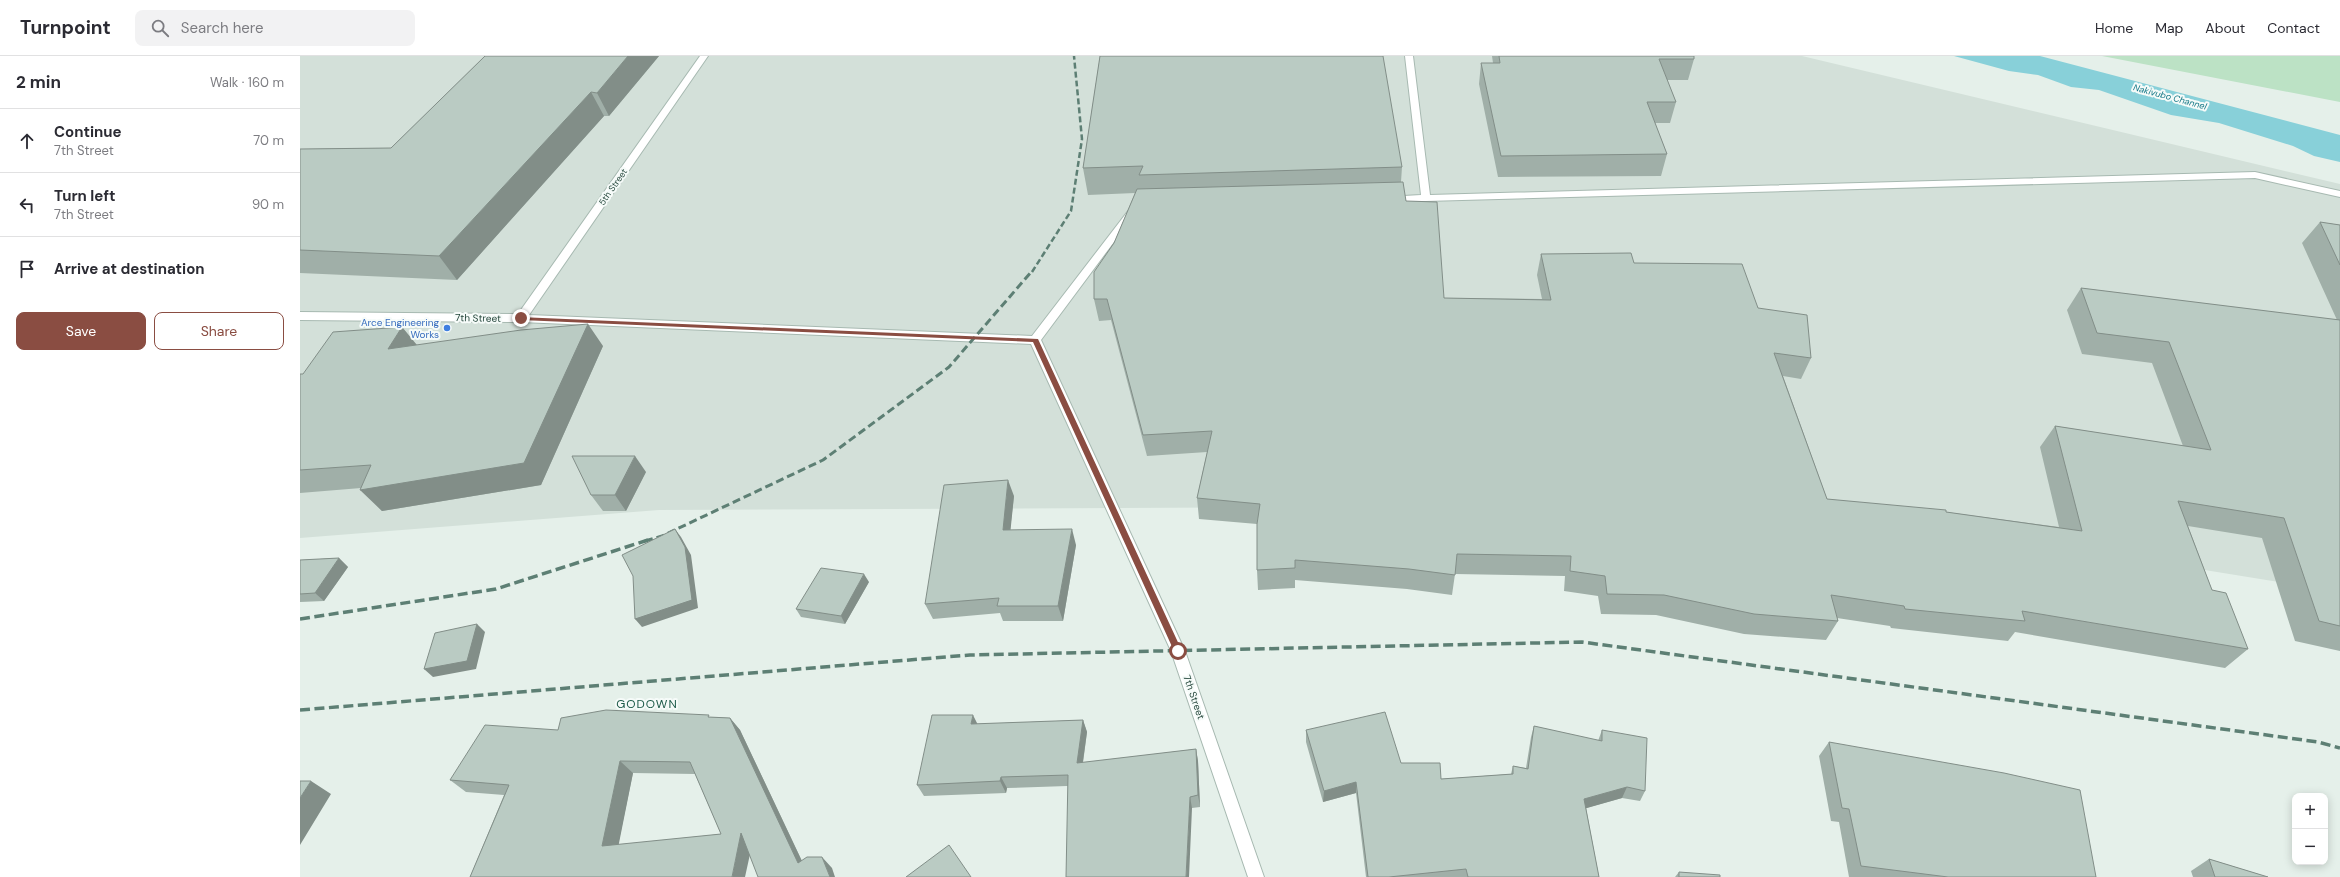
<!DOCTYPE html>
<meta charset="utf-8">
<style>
body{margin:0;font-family:"DM Sans",sans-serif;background:#f2f2f3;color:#2b2b33}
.controls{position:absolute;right:12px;bottom:12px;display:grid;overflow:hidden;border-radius:8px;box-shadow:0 2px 10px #0003}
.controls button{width:36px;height:36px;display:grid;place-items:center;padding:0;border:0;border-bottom:1px solid #e1e1e2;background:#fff;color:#2b2b33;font:20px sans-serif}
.stop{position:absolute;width:12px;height:12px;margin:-9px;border:3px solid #8a4d42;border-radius:50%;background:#fff}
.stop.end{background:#8a4d42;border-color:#fff;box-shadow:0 1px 4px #0008}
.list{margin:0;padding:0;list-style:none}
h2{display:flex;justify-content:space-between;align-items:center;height:52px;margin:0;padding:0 16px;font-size:17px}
h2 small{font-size:13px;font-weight:400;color:#7c7c81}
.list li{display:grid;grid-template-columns:26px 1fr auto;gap:12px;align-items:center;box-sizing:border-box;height:64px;padding:0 16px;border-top:1px solid #e1e1e2}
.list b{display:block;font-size:15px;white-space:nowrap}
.list p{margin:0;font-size:13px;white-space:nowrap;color:#7c7c81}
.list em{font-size:13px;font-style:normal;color:#7c7c81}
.actions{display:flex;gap:8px;padding:12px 16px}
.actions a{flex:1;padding:9px 0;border:1px solid #8a4d42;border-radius:8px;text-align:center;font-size:14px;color:#8a4d42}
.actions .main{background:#8a4d42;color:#fff}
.icon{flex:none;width:22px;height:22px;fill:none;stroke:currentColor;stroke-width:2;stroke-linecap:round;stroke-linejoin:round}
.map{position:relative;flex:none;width:2040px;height:821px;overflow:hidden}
header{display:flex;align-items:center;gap:24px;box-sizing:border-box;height:56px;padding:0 20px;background:#fff;border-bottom:1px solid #e1e1e2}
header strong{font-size:19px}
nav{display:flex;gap:22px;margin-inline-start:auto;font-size:14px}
.search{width:280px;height:36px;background:#f2f2f3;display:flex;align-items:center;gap:10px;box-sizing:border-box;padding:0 14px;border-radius:8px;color:#7c7c81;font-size:15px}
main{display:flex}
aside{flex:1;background:#fff}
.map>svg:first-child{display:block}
</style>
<header>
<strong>Turnpoint</strong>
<div class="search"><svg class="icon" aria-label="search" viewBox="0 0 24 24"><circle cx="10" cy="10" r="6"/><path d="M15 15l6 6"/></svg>Search here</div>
<nav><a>Home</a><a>Map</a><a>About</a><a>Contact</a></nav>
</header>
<main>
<aside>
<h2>2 min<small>Walk · 160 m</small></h2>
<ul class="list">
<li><svg class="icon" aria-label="ahead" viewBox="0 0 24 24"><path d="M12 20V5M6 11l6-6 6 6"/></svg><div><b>Continue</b><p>7th Street</p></div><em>70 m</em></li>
<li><svg class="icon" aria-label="left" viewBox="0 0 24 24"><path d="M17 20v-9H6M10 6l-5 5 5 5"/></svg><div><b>Turn left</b><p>7th Street</p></div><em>90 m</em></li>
<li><svg class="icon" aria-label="arrive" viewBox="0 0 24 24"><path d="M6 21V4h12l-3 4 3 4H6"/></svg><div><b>Arrive at destination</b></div></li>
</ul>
<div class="actions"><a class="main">Save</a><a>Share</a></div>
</aside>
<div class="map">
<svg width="2040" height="821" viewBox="0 0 2040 821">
<rect width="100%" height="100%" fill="#e5f0ea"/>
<path fill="#d3e0d9" d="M0,0H1502L2040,128V536L1504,449L359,454L0,482Z"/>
<path fill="#bce2c5" d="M1802,0H2040V46Z"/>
<path fill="#88d0d9" d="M1654,0H1740L2040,79V106L2014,100L1993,90L1919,67L1871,59L1799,34L1771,31L1738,19L1709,15Z"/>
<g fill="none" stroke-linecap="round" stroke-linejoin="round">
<defs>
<path id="minor" d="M400,0H408L229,259L732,280L828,155H834V159L741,284L885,595L964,821H948L871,595L731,288L221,266L0,264V256L218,258Z
M1105,0H1113L1130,139L1955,116L2040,135V141L1955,122L1089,146L1084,143L1086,141L1121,139Z"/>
</defs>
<use href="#minor" stroke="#a7b9b1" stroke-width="2"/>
<use href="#minor" fill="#fff" fill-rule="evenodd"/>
<path stroke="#5d7f74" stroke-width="2.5" stroke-dasharray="6 3" stroke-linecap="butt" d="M732,216L771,155L782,83L774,0"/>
<path stroke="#5d7f74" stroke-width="3" stroke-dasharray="8 4" stroke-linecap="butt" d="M345,485L362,480L523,404L649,311L732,215"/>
<path stroke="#5d7f74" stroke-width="3.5" stroke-dasharray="10 4.5" stroke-linecap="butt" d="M0,563L196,533L348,484
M0,654L670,599L1282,586L2018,686L2040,692"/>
</g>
<path fill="#a0afa8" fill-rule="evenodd" d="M185,0H359L309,60H304L157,224L0,217V93L91,92Z
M800,0L1102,111L1101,126L1106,145L1144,242L1242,243L1237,219L1241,198L1334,207L1458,252L1511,302L1501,323L1483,320L1527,443L1646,456L1759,471L1740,391L1755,370L1883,390L1852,307L1782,298L1767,254L1781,232L2037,264L2002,187L2020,166L2040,169V595L1995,585L1962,482L1888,470L1912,534L1948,593L1925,612L1715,576L1708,585L1591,572L1590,570L1537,562L1538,565L1526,584L1444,578L1356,559L1301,558L1298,540L1264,535L1265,520L1155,518L1152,539L1107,533L995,524V532L958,534L957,514V468L899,463L897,442L907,396L847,400L811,264L799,265L794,243L814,187L835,137L788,139L783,112Z
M1192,0H1394V3L1388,24H1367L1376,46L1370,67H1355L1367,98L1361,120L1198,121L1179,28L1181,7H1193Z
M102,271L117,289L303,290L241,429L82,455L61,432L0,437V318H3Z
M346,416L326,455H303L291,439Z
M714,440L710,474L776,489L763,565H703L700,557L633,563L625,548Z
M39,502L48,511L24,545L0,546V504Z
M569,526L545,568L501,561L496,553Z
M412,661L430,662L440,674L502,805L532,812L450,800L170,821L204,739L166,736L150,724L258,674ZM333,717L395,718L421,778L318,789Z
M783,664L787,676L783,707L896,693L898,705L900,751L892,752L767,730L707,732L706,737L624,740L617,729L678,668Z
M1234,670L1298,685L1302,674L1345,735L1340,745L1322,742L1286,752L1299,821H1066L1056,737L1023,746L1006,686V674L1101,707L1141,723L1211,718L1213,710L1226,712L1231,681Z
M1529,686L1796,821H1549L1539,766L1531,765L1519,700Z
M1909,803L1968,821H1893L1891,815Z
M1379,816L1420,821H1375Z"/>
<path fill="#828e88" d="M328,0H359L309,60L297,37Z
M291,36L304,60L157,224L139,200Z
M288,268L303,290L241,429L82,455L60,434Z
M102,271L120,293H88Z
M335,400L346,416L326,455L315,439Z
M708,424L714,440L709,489L703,474Z
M375,473L381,481L391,499L398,552L342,571L335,563Z
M772,473L776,489L763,565L758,550Z
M39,502L48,511L24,545L15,537Z
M564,518L569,526L545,568L541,560Z
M177,568L185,576L176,613L133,621L124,613Z
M673,659L679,671L671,668Z
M430,662L440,674L508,818L498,807Z
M783,664L787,676L781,719L777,707Z
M896,693L898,705L900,751L898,739Z
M320,705L333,717L316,802L302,790Z
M701,721L707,732L706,737L700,725Z
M11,725L31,738L0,789V742Z
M1056,726V737L1023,746L1024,735Z
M1327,731L1322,742L1280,754L1284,743Z
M890,741L892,752L889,821H886Z
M441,777L452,789L445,821H432Z
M522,801L532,812L535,821H530Z"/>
<path fill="#bacbc3" stroke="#828e88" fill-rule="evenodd" d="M185,0H328L297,37L291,36L139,200L0,194V93L91,92Z
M800,0H1083L1102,111L839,119L843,110L783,112Z
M1199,0H1394V3H1359L1376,46H1347L1367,98L1201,100L1181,7H1200Z
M1103,126L1106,145L1137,146L1144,242L1251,244L1241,198L1331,197L1334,207L1442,208L1458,252L1507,259L1511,302L1474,297L1527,443L1646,454V456L1782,475L1755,370L1911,394L1869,286L1797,277L1781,232L2040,264V570L2019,565L1984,462L1878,445L1912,534L1926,537L1948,593L1722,555L1725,565L1605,553L1604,550L1531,539L1538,565L1454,558L1364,539L1307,538L1305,520L1270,515L1271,500L1157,498L1155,519L1109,513L995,504V512L957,514V468L960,448L897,442L912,375L843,379L807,243H794V216L814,187L837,133Z
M2020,166L2040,169V209Z
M288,268L224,407L60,434L71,409L0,414V318H3L33,276L102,271L88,293L221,274Z
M272,400H335L315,439H291Z
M708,424L703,474L772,473L758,550H697L699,542L625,548L644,429Z
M375,473L385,491L392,544L335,563L333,520L322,499Z
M39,502L15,537L0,538V504Z
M521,512L564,518L541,560L496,553Z
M177,568L167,605L124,613L135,577Z
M306,654L409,659L408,661L430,662L498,807L507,801H522L530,821H458L441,777L432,821H170L209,729L150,724L185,669L258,674L261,662ZM320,705L390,706L421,778L302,790Z
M1085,656L1101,707H1140L1141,723L1213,718V710L1228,713L1234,670L1302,685V674L1347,682L1345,735L1327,731L1284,743L1299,821H1168L1166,813L1089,821H1068L1056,726L1024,735L1006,674Z
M632,659H673L671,668L783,664L777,707L896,693L898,739L890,741L886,821H766L768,719L701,721L700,725L617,729Z
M1529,686L1704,717L1780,734L1796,821H1648L1561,810L1549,753L1542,752Z
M0,725H11L0,742Z
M649,789L671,821H606Z
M1909,803L1968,821H1915Z
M1379,816L1420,819V821H1379Z"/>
<path fill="#8a4d42" d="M219,261L738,283L882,595L881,597H876L874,595L733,286L221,264Z"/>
<circle fill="#3f7fe0" stroke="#f6fbf9" stroke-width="1.5" cx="147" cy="272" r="4"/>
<g text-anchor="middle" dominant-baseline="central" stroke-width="4" stroke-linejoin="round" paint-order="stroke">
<g font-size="9" font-style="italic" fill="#147887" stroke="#f6fbf9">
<text transform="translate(1870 41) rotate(15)">Nakivubo Channel</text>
</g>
<g font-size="9" fill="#224439" stroke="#f6fbf9">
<text transform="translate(313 131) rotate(-55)">5th Street</text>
</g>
<g font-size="10" fill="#224439" stroke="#f6fbf9">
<text transform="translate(178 262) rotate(1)">7th Street</text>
<text transform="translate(894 641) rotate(71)">7th Street</text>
</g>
<g font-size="10" fill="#366cbe" stroke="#f6fbf9" text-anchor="end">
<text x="139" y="266">Arce Engineering<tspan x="139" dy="12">Works</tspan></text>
</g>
<g font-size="12" letter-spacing="1" fill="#1b5947" stroke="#f6fbf9">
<text x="347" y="648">GODOWN</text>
</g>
</g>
</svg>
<div class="controls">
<button>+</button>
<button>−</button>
</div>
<div class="stop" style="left:878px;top:595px"></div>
<div class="stop end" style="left:221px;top:262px"></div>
</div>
</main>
